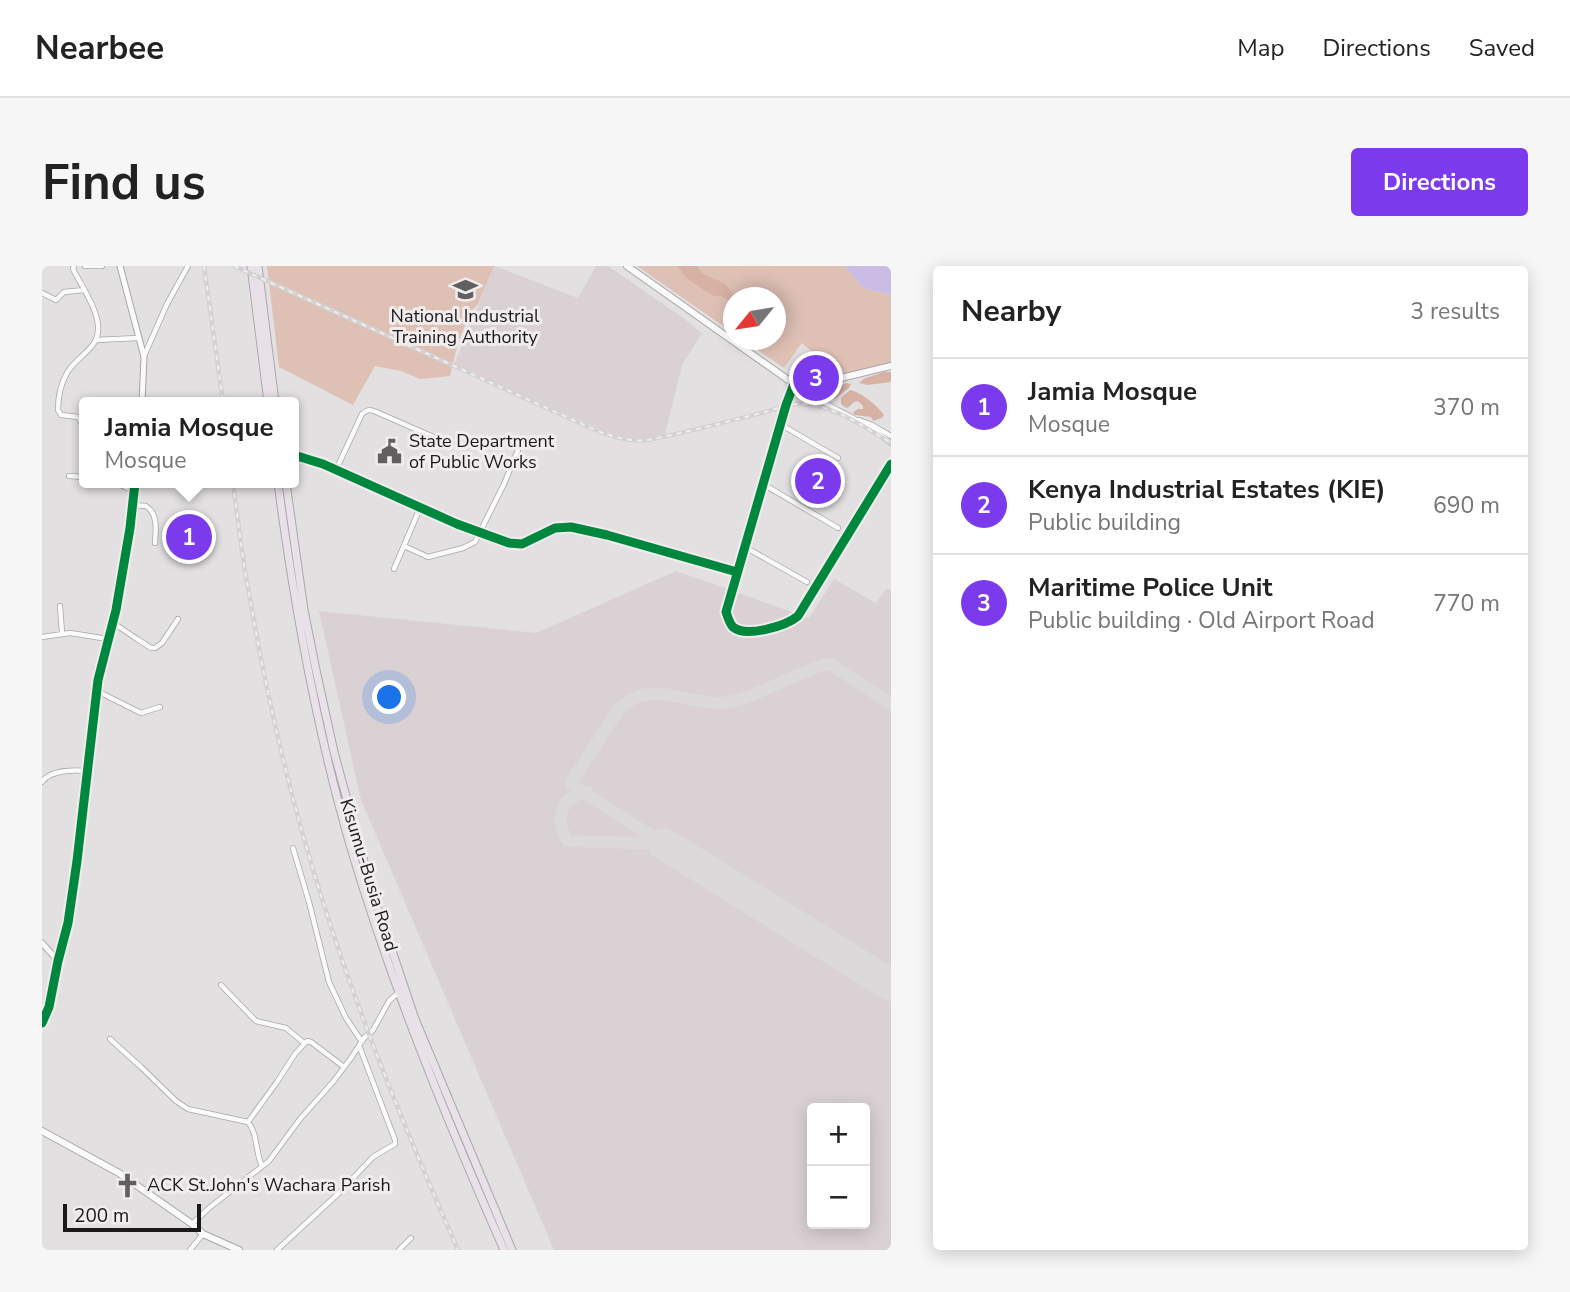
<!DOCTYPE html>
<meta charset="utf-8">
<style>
body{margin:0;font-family:"Nunito Sans",sans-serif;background:#f6f6f6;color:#222}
.controls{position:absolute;right:21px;bottom:21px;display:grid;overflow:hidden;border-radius:7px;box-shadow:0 4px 18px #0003}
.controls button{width:63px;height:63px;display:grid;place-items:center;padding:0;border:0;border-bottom:2px solid #e0e0e0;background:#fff;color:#222;font:35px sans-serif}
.compass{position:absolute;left:681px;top:21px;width:63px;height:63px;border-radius:50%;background:#fff;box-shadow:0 4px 18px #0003;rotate:240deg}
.scale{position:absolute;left:21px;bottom:18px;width:138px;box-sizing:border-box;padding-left:7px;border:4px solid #1b1919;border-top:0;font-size:19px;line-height:24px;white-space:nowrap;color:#1b1919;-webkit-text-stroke:5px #f1ecee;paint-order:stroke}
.you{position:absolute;left:348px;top:432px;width:24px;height:24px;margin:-18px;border:5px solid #fff;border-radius:50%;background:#1a73e8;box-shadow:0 0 0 10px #1a73e833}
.badge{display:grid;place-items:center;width:46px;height:46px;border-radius:50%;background:#7c3aed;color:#fff;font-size:23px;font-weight:700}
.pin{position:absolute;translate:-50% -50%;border:4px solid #fff;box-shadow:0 2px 7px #0006}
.popup{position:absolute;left:37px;top:131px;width:220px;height:91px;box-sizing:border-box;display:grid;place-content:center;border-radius:7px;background:#fff;filter:drop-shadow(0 2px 5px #0005);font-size:23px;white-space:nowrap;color:#767676}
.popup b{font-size:26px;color:#222}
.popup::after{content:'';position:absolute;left:50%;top:100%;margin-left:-14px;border:14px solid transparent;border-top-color:#fff}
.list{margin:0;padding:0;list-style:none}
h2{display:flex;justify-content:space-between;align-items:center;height:91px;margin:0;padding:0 28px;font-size:30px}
h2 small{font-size:23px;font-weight:400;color:#767676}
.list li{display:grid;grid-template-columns:46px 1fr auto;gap:21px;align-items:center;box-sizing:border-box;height:98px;padding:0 28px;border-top:2px solid #e0e0e0}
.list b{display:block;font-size:26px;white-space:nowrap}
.list p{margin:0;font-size:23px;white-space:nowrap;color:#767676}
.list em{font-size:23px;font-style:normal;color:#767676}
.map{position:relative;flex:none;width:849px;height:984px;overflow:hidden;border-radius:7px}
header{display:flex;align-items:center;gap:42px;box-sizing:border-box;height:98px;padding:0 35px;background:#fff;border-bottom:2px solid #e0e0e0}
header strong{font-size:33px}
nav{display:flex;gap:38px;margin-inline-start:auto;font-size:24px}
.intro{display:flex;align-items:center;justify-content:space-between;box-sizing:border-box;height:168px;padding:0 42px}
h1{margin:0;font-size:49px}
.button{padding:18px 32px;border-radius:7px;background:#7c3aed;color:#fff;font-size:24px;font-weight:700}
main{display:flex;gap:42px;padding:0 42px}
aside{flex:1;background:#fff;border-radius:7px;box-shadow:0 4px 18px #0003}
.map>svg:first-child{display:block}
</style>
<header>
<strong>Nearbee</strong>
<nav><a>Map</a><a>Directions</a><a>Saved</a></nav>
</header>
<div class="intro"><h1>Find us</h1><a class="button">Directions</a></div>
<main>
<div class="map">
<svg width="849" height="984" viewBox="0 0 849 984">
<rect width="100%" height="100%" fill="#e3e0e1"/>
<path fill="#dad1d5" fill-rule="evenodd" d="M452,0L536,32L554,0H566L640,51L660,67L640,99L623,168L598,174L584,172L562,165L412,99Z
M634,305L767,352L792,313L834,337L844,323L849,324V984H512L319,534L277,345L494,367ZM770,842H823V958H770Z"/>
<path fill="#dfc0b4" d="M225,0H452L436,38L428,47L416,77L408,110L378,113L359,105L333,100L311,139L237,101Z
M595,0H803L821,22L849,29V100L803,111L795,107L760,77L742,102L701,74H734V32H692L691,67Z"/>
<path fill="#d6b1a4" d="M636,0H655L661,8L682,17L694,31L692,32L691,37L679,30H671L643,11Z
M841,106H849V116L825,119L817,117C825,109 832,111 841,106Z
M804,117L809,118L807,122L793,133L790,125L784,128L778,127C785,117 789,123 797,121C800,120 802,118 804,117Z
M808,124C819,126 836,140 842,149L840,152L831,155L829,151L813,149L811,146L816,143H821V140L816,135L812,136L807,141L804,142L799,138V132Z"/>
<path fill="#cbbce6" d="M803,0H849V29L821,22Z"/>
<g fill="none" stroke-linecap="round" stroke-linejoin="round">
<path stroke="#dbd9da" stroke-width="12" d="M545,526C518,531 512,554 526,575L621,578
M622,578L530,519V515L577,443C583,439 588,434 595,431C620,420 653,439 680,437C714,434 751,406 786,398L790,399L849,438"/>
<path stroke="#dbd9da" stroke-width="32" d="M622,578L849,719"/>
<defs>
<path id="minor" d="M32,0L31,3C39,19 51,35 55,53C62,83 36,87 25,107C18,119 16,131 16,144L19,149L36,151L42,160
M43,0H60
M0,27L14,34L22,26L42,24
M54,74L96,72
M102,90L125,38L146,0
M752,118L744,139L684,346C686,351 687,357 691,361C704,372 744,360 756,350L849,198
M766,120C776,137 795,143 811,152C824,160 837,168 849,177
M817,154L830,159L849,170
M738,158L796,192
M252,189L281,198L415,258L467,277L480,278L513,262L529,261L565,269L695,306
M294,204L320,148C324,144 327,143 332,145L396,173
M27,210L42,211
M74,217L92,225
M721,218L796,262
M91,239L104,240C116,248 114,263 113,277
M362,280L386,291L421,282L433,276L462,218L476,184
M703,281L765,316
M352,303L378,242
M18,340L20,367
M70,356L95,373L109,382H113L120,377L136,353
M0,371L28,367L66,373
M55,425L99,447L118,441
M0,516C8,504 32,504 45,505
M251,582L267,636L287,716L304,752L320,776
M179,719L214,755L244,762L262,777
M68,773L99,801L134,835L146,843L206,856C216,868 213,886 220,900
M206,856L235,816L253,788L265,775L269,776L302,801
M150,958L167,942L227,895L258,853L291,816L309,792L322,772L331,764L347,735L356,727
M148,984L161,968
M235,984L297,927L331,891L353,878V874L318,782
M357,984L369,972"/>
<path id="tertiary" d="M78,0L102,91L100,136
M0,677L16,695
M0,757L7,741L16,695L26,657L35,595L56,414L74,344L88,262L93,217"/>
<path id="secondary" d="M585,0L752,118L760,121L766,120L849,100
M0,865L77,907L150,958L161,968L197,984"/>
<path id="trunk" d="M209,0L226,136
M216,0L233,136
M236,217C252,339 274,461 308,579C349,718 404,852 462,984
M244,217L262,344L274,404L292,486L330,625L373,753L470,984"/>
</defs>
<use href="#minor" stroke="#a8a6a7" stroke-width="6"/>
<use href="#tertiary" stroke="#a8a6a7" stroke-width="7"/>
<use href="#secondary" stroke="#a8a6a7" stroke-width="8"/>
<use href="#trunk" stroke="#aea6ad" stroke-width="9"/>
<use href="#minor" stroke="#fbfafa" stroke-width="4.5"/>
<use href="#tertiary" stroke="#fbfafa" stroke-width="5"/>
<use href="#secondary" stroke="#fbfafa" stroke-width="6"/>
<use href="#trunk" stroke="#e8e2e8" stroke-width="7"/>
<defs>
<path id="rail" d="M162,0L181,136
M192,0L553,164C572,171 587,176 606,174C645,166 685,156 723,146C735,143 747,137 760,138C792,139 822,161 849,177
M191,217C196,254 200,291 207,327C225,433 250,540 283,642C320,759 367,872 416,984"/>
</defs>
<use href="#rail" stroke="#d3d2d2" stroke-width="4.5"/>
<use href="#rail" stroke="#f1ecee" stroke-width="2" stroke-dasharray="5" stroke-linecap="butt"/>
<defs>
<path id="cycleway" d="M752,118L744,139L684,346C686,351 687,357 691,361C704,372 744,360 756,350L849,198
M252,189L281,198L415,258L467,277L480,278L513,262L529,261L565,269L695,306
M0,757L7,741L16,695L26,657L35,595L56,414L74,344L88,262L93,217"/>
</defs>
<use href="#cycleway" stroke="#f1ecee" stroke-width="13"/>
<use href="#cycleway" stroke="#00873e" stroke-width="9"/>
</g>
<defs>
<symbol id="university-bare" viewBox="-9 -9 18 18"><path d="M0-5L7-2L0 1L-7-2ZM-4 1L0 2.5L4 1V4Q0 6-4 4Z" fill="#615f5f" stroke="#f1ecee" stroke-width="2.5" paint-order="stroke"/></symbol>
<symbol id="civic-bare" viewBox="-9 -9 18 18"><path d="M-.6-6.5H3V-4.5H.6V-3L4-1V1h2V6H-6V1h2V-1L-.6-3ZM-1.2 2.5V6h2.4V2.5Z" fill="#615f5f" stroke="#f1ecee" stroke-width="2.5" paint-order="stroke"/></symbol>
<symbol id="church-bare" viewBox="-9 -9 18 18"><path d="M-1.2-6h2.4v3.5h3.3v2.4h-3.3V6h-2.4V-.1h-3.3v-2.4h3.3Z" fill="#615f5f" stroke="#f1ecee" stroke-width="2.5" paint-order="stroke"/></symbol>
</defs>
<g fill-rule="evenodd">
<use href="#university-bare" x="406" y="6" width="35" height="35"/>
<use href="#civic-bare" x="330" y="168" width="35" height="35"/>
<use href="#church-bare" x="68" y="902" width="35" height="35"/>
</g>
<g text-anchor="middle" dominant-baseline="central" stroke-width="6" stroke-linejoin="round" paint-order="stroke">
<g font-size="18" fill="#1b1919" stroke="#f1ecee" text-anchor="start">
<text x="423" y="50" text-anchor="middle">National Industrial<tspan x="423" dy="21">Training Authority</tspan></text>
<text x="367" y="175">State Department<tspan x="367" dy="21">of Public Works</tspan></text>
<text x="105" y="919">ACK St.John's Wachara Parish</text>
</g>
<g font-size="18" fill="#1b1919" stroke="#f1ecee">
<text transform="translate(327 609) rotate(73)">Kisumu-Busia Road</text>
</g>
</g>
</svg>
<div class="controls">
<button>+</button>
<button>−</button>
</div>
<svg class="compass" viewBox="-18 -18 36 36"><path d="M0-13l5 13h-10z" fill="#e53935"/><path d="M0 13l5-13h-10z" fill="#767676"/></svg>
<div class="scale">200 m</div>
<div class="you"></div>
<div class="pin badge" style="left:147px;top:271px">1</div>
<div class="popup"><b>Jamia Mosque</b>Mosque</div>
<div class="pin badge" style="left:776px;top:215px">2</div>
<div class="pin badge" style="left:774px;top:112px">3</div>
</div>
<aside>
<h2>Nearby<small>3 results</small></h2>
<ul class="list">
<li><span class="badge">1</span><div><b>Jamia Mosque</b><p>Mosque</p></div><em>370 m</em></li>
<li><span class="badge">2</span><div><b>Kenya Industrial Estates (KIE)</b><p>Public building</p></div><em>690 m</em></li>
<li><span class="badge">3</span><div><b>Maritime Police Unit</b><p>Public building · Old Airport Road</p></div><em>770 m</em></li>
</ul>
</aside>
</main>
